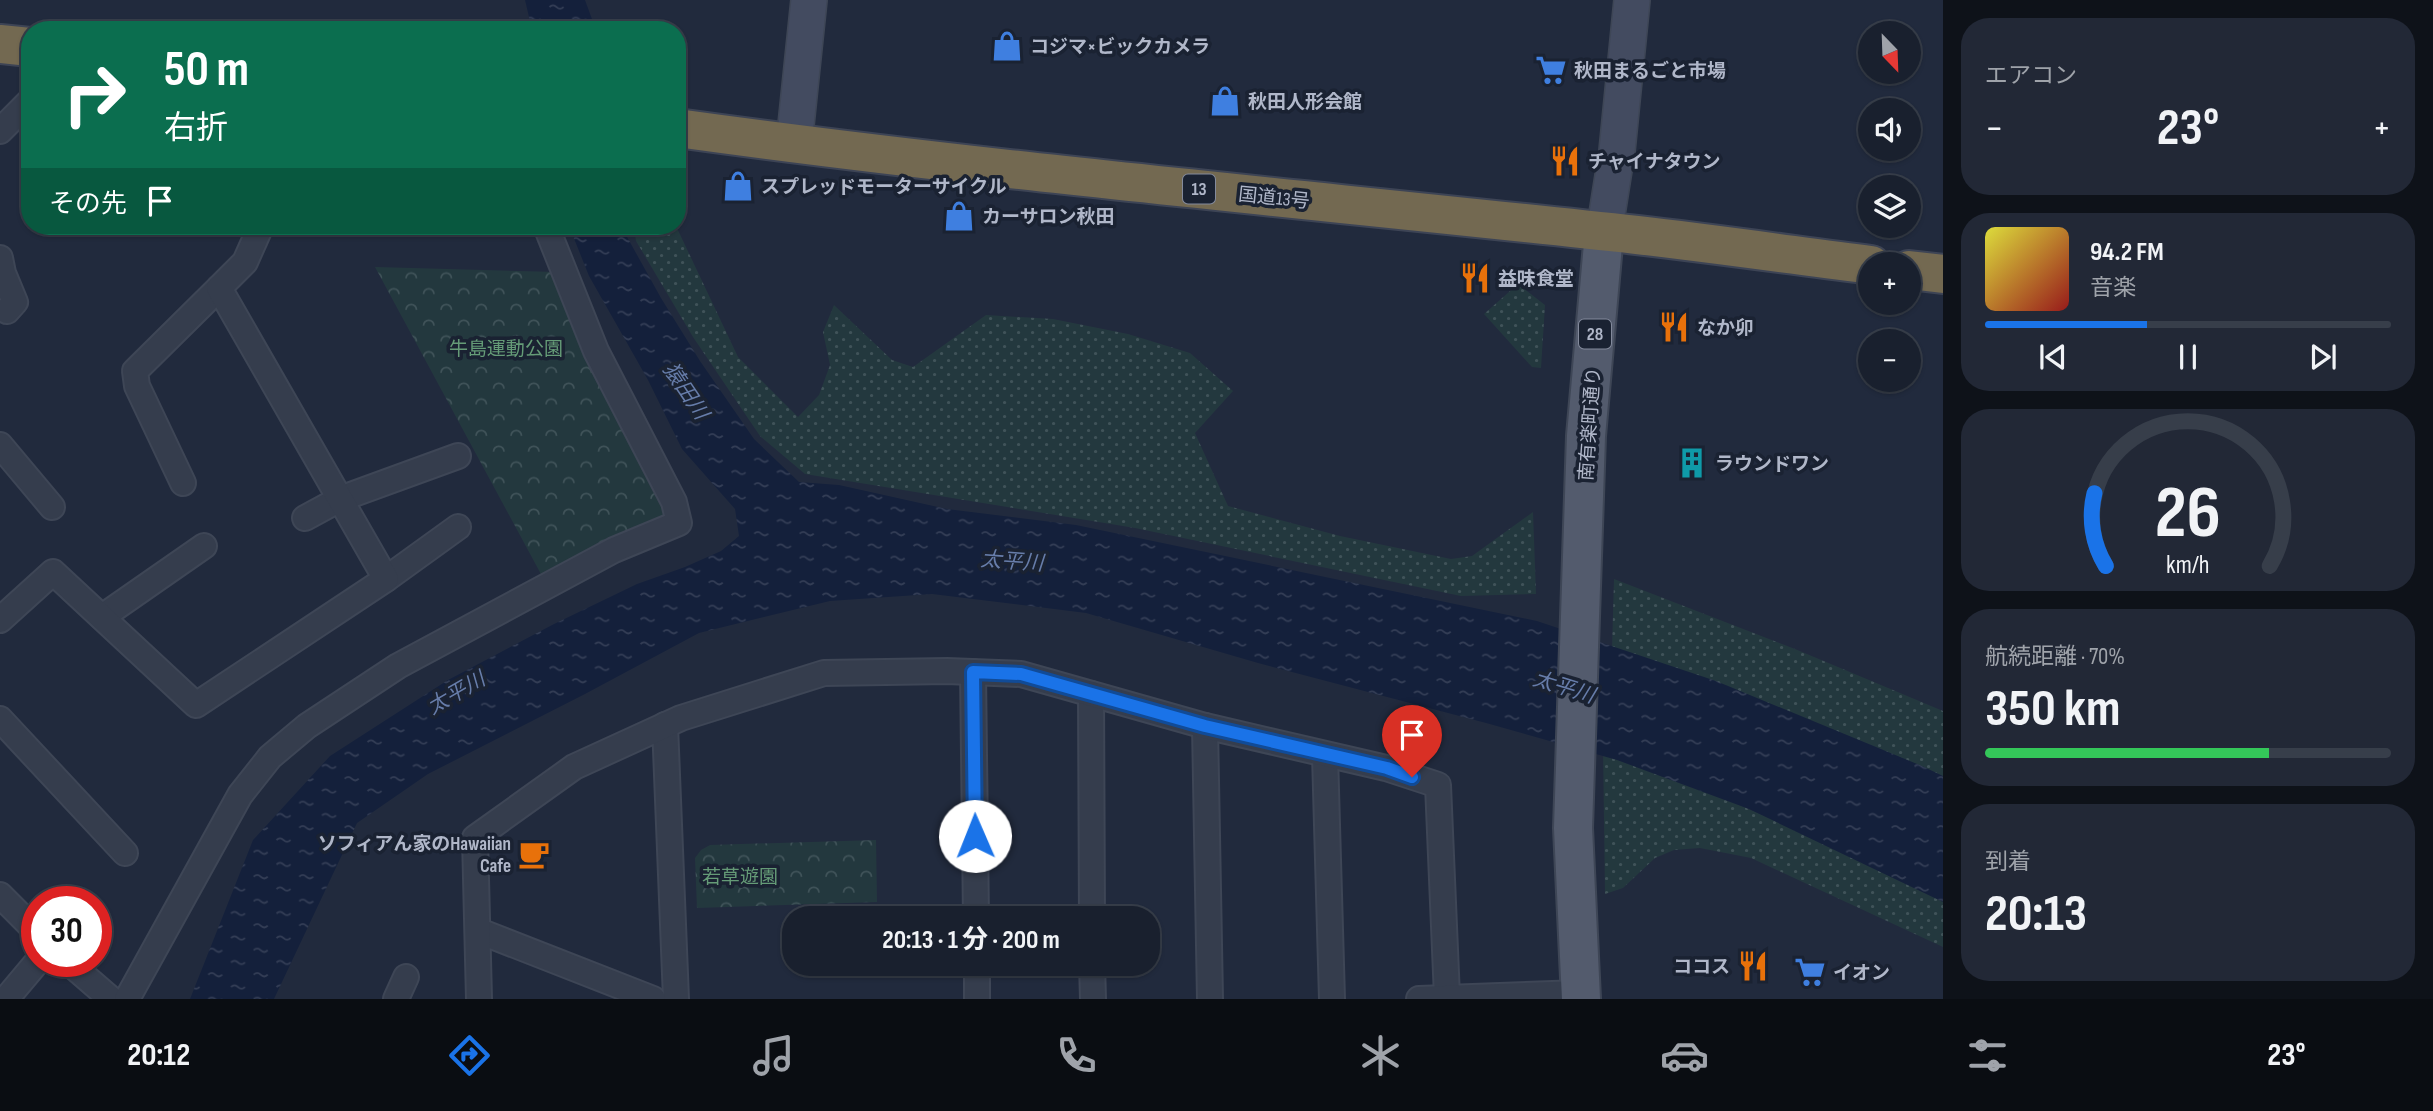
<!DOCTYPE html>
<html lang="ja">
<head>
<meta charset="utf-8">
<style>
	body { margin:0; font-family:"Sofia Sans Condensed","Noto Sans JP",sans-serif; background:#222836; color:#f1f3f6; height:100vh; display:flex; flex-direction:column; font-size:26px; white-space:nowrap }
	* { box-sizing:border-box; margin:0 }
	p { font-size:23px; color:#9fa3aa }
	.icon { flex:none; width:38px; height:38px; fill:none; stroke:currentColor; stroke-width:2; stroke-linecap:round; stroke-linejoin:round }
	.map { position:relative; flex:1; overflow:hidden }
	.panel { display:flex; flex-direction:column; gap:18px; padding:18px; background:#0e1219; width:490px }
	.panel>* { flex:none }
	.banner { position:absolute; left:21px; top:21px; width:665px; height:214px; border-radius:28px; box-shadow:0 2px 5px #0004,0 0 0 2px #373e4a; background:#0b6e4f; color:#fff; overflow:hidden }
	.needle { width:46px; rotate:157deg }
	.tools { position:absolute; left:1858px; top:21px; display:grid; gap:14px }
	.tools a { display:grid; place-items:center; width:63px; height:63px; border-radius:50%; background:#19202e; box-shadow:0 2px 5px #0004,0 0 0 2px #373e4a; font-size:35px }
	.speed { position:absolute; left:21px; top:886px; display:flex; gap:14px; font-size:35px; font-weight:700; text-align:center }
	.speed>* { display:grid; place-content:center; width:91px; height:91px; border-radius:50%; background:#19202e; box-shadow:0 2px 5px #0004,0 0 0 2px #373e4a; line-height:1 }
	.speed .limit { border:10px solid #d22; background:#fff; color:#111 }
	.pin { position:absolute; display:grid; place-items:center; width:60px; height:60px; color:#fff; margin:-72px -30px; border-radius:50% 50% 50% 0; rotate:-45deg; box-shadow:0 0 7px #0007 }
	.pin .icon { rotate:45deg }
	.me { position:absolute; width:77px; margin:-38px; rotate:359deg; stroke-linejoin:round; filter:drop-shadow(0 0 5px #0008) }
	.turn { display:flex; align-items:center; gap:24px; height:147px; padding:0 28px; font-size:32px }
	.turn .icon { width:91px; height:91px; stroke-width:2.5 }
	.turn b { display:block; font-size:49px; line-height:60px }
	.then { display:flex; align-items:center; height:66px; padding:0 28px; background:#0003; gap:14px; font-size:26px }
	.big { font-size:52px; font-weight:700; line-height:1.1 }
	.panel .widget { flex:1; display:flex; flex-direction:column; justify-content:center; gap:10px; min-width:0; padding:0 24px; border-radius:28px; background:#222836 }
	.panel .dial { align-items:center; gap:0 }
	.dial svg { height:182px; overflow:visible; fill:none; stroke:#373e4a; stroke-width:7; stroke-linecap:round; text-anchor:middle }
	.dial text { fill:#f1f3f6; stroke:none }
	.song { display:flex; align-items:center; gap:21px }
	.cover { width:84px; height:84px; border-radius:10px; background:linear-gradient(135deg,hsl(60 70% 55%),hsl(0 70% 35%)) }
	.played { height:7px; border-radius:4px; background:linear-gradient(90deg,#1a73e8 40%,#373e4a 40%) }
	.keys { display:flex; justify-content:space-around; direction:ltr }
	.heat { display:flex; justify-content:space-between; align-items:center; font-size:38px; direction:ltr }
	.charge { height:10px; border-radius:5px; background:linear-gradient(90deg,#34c759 70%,#373e4a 0) }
	.trip { position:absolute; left:782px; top:906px; width:378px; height:70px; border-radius:28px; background:#19202e; box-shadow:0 2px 5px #0004,0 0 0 2px #373e4a; font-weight:700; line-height:70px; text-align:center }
	.menu { display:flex; height:112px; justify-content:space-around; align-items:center; background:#0a0d12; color:#9fa3aa }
	.menu .icon { width:49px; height:49px }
	.menu .selected { color:#1a73e8 }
	.menu b { font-size:32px; color:#f1f3f6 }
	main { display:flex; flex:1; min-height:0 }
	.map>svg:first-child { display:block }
	.grass { fill:url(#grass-dots) }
	.forest { fill:url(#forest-crowns) }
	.water { fill:url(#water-ripples) }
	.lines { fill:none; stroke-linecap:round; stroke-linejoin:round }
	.street-casing { stroke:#3e4656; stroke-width:28 }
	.secondary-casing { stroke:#3e4656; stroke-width:38 }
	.primary-casing { stroke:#3e4656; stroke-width:42 }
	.highway-casing { stroke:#3d4455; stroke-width:42 }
	.street { stroke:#353d4d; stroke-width:24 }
	.secondary { stroke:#434b60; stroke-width:35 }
	.primary { stroke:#535b6d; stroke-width:38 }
	.highway { stroke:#736951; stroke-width:38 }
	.route-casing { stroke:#114b97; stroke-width:18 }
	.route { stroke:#1a73e8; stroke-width:12 }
	.labels { text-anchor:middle; stroke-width:7; stroke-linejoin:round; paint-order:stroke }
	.shield { fill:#1a2232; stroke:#838a9c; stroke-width:2 }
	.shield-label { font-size:18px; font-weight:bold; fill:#b0b7c9 }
	.poi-label { font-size:19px; font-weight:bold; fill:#b0b7c9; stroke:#1a2232; text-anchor:start }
	.street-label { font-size:19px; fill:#b0b7c9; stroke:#1a2232 }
	.park-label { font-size:19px; fill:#659b77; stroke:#1a2232 }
	.water-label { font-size:21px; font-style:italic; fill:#677daa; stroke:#1a2232 }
</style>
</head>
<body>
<main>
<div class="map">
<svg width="1943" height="999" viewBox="0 0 1943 999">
	<defs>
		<pattern id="grass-dots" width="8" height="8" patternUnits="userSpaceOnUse" patternTransform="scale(1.75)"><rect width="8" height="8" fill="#23383e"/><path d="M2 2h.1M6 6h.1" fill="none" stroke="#405359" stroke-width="1.8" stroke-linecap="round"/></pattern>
		<pattern id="forest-crowns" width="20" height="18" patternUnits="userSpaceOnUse" patternTransform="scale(1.75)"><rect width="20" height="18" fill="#23383e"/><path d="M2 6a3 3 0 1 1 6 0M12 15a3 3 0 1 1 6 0" fill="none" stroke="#405359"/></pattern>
		<pattern id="water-ripples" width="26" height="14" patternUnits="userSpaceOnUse" patternTransform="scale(1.75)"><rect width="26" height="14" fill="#14203b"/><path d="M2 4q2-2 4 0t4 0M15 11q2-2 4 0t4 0" fill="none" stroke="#343e56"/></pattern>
	</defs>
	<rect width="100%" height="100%" fill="#212a3d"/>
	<g class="grass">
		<path d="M634,226H676L738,357L798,417L819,395L830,365L823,332L834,305L892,360L913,367L986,315L1053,319L1128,334L1190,353L1233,391L1195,433L1228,506L1340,536L1451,559L1472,556L1533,512L1536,594L1461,596L1135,528L805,474L760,436L693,337L636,241Z"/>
		<path d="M1518,284L1545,305L1541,368L1532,367L1484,314Z"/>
		<path d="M1614,579L1795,649L1943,711V785L1612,649Z"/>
		<path d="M1603,746L1943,893V947L1751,858L1700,848L1674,850L1655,858L1623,888L1605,894Z"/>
	</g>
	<g class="forest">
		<path d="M375,267L558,272L668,507L662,524L542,576Z"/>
		<path d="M876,840L877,902L697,908L695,858L701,850L710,845Z"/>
	</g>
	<g class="water">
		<path d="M525,0H585L596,30H532Z"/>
		<path d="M569,226H625L626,235L661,298L700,361L754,439L799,482L839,485L947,509L1076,525L1537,621L1716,681L1922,766L1943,776V902L1749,809L1617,760L1486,723L1258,663L1086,613L932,594L830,601L699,633L585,694L428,774L357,823L274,999H190L253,840L330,756L448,680L554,624L637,584L685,567L721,551L739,536L735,509L682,449L648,380L589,276Z"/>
	</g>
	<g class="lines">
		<g class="street-casing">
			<g id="street">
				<path d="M0,131L30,101"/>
				<path d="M0,258L3,273L15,302L7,311"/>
				<path d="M0,445L52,507"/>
				<path d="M183,483L137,386L135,371L219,288"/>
				<path d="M305,518L340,499L458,456"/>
				<path d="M386,579L458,527"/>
				<path d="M102,617L204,546"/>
				<path d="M0,620L53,572L196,705L386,579L219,288L245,262L261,226"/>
				<path d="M973,672L976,919"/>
				<path d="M1091,694L1092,919"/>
				<path d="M0,719L125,853"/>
				<path d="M665,725L676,999"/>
				<path d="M1205,726L1210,999"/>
				<path d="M1325,755L1332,999"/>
				<path d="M0,895L37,932"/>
				<path d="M479,931L653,999"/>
				<path d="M67,961L111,999"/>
				<path d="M977,964V999"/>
				<path d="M1092,964L1093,999"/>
				<path d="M6,999L38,961"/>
				<path d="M127,999L240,795L270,757L307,726L398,666L614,550L679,523L674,502L596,351L546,226"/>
				<path d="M396,999L406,977"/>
				<path d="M479,999L475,838L574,767L681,718L824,673L947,671L1021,674L1205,726L1386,768L1438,785L1447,997"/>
				<path d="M1419,999L1581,993"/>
			</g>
		</g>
		<g class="secondary-casing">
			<g id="secondary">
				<path d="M794,144L809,0"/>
				<path d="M1604,233L1617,151L1632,0"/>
			</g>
		</g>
		<g class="primary-casing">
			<path id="primary" d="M1581,999L1573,828L1586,436L1604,233"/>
		</g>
		<g class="highway-casing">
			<g id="highway">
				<path d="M0,44L30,47"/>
				<path d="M677,128C996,172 1317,200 1637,235C1715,244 1793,255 1871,265"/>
				<path d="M1909,270L1943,274"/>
			</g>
		</g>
		<use href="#street" class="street"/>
		<use href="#secondary" class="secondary"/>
		<use href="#primary" class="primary"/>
		<use href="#highway" class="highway"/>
	</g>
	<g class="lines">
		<g class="route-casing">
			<path id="route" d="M975,836L973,672L1021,674L1205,726L1387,768L1412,777"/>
		</g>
		<use href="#route" class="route"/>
	</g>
	<defs>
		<g id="shop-bare" transform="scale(2.415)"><path d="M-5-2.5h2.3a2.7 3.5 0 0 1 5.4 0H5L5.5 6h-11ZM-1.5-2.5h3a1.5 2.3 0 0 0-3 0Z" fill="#3f7fe0" stroke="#1a2232" stroke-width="2.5" paint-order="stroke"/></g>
		<g id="supermarket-bare" transform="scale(2.415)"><path d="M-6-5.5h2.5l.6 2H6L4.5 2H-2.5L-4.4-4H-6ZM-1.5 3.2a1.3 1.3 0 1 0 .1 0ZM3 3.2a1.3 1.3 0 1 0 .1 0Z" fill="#3f7fe0" stroke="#1a2232" stroke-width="2.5" paint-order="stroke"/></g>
		<g id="restaurant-bare" transform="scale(2.415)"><path d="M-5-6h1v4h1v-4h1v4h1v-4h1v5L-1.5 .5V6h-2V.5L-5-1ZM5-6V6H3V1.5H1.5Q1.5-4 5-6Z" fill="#e8710a" stroke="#1a2232" stroke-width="2.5" paint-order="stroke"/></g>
		<g id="building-bare" transform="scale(2.415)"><path d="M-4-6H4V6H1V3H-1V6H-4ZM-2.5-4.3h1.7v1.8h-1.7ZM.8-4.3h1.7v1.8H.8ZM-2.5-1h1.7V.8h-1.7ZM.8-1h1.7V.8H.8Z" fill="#0f9aa8" stroke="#1a2232" stroke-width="2.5" paint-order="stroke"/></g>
		<g id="cafe-bare" transform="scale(2.415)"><path d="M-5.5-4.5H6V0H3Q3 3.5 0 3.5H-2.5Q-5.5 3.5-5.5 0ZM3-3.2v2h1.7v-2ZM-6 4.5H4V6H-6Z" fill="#e8710a" stroke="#1a2232" stroke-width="2.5" paint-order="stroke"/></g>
	</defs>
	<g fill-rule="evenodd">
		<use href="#shop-bare" x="1007" y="46"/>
		<use href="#supermarket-bare" x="1551" y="70"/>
		<use href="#shop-bare" x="1225" y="101"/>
		<use href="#restaurant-bare" x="1565" y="161"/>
		<use href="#shop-bare" x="738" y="186"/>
		<use href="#shop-bare" x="959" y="216"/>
		<use href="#restaurant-bare" x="1475" y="278"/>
		<use href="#restaurant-bare" x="1674" y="327"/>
		<use href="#building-bare" x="1692" y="463"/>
		<use href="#cafe-bare" x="534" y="854"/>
		<use href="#restaurant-bare" x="1753" y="966"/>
		<use href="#supermarket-bare" x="1810" y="972"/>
	</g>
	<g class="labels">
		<g class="shield">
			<rect x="1183" y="174.5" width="32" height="29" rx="5"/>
			<rect x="1579" y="319.5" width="32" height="29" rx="5"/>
		</g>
		<g class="shield-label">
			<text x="1199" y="195">13</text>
			<text x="1595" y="340">28</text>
		</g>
		<g class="poi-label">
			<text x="1030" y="53">コジマ×ビックカメラ</text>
			<text x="1574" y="77">秋田まるごと市場</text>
			<text x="1248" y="108">秋田人形会館</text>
			<text x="1588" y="168">チャイナタウン</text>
			<text x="761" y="193">スプレッドモーターサイクル</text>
			<text x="982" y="223">カーサロン秋田</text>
			<text x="1498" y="285">益味食堂</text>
			<text x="1697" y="334">なか卯</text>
			<text x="1715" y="470">ラウンドワン</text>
			<text x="511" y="850" text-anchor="end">ソフィアん家のHawaiian<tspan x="511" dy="22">Cafe</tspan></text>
			<text x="1730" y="973" text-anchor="end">ココス</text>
			<text x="1833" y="979">イオン</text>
		</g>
		<g class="street-label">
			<text transform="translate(1274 197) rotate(6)" y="7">国道13号</text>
			<text transform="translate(1589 424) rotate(-86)" y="7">南有楽町通り</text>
		</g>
		<g class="park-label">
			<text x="506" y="355">牛島運動公園</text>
			<text x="740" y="883">若草遊園</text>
		</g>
		<g class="water-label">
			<text transform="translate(686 391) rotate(56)" y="7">猿田川</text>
			<text transform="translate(1012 561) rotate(4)" y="7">太平川</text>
			<text transform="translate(1564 687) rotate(17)" y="7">太平川</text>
			<text transform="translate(456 693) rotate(-30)" y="7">太平川</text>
		</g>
	</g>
</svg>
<div class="tools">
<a><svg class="needle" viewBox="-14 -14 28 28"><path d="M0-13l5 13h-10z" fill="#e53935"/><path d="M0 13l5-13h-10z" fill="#9fa3aa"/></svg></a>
<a><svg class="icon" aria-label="sound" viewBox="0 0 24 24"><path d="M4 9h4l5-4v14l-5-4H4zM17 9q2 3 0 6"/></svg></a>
<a><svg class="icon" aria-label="layers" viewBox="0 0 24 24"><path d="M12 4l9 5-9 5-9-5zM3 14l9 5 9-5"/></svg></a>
<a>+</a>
<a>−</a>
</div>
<div class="speed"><div class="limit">30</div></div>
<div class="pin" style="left:1412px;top:777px;background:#d93025"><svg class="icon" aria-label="arrive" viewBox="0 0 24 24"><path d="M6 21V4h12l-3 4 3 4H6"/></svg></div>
<svg class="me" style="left:975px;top:836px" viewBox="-20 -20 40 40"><circle r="19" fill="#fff"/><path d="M0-13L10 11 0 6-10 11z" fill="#1a73e8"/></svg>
<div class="trip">20:13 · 1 分 · 200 m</div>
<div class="banner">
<div class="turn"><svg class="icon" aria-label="right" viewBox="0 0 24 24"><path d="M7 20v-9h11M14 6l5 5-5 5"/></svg><div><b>50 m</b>右折</div></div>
<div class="then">その先<svg class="icon" aria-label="arrive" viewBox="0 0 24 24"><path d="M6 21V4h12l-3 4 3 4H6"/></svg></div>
</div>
</div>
<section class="panel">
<div class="widget"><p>エアコン</p>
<div class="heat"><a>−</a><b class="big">23°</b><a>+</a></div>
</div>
<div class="widget">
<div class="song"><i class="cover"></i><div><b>94.2 FM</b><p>音楽</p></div></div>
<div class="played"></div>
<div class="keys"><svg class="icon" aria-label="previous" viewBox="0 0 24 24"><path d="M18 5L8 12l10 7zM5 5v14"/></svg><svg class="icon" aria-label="pause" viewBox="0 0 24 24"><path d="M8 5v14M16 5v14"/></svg><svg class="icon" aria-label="next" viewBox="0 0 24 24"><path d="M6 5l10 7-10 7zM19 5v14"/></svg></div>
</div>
<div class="widget dial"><svg viewBox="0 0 100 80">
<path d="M14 69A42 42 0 1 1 86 69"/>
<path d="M14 69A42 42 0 0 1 9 37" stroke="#1a73e8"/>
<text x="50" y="56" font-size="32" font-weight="700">26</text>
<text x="50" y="72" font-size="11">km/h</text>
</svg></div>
<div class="widget"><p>航続距離 · 70%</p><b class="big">350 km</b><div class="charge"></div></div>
<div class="widget"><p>到着</p><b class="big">20:13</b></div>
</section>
</main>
<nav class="menu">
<b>20:12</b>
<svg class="icon selected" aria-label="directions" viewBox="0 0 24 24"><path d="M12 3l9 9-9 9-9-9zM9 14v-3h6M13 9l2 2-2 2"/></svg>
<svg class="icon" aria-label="music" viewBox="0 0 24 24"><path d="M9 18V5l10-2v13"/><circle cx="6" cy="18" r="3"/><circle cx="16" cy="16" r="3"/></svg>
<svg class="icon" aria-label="phone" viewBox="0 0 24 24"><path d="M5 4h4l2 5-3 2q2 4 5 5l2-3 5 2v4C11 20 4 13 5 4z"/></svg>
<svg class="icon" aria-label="climate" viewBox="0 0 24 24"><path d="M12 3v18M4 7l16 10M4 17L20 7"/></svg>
<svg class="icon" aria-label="car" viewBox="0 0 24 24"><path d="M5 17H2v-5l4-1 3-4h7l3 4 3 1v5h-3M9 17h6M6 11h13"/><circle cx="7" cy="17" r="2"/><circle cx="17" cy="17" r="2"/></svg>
<svg class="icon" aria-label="filters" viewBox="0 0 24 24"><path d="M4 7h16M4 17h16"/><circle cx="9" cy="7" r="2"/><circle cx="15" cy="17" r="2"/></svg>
<b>23°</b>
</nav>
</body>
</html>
